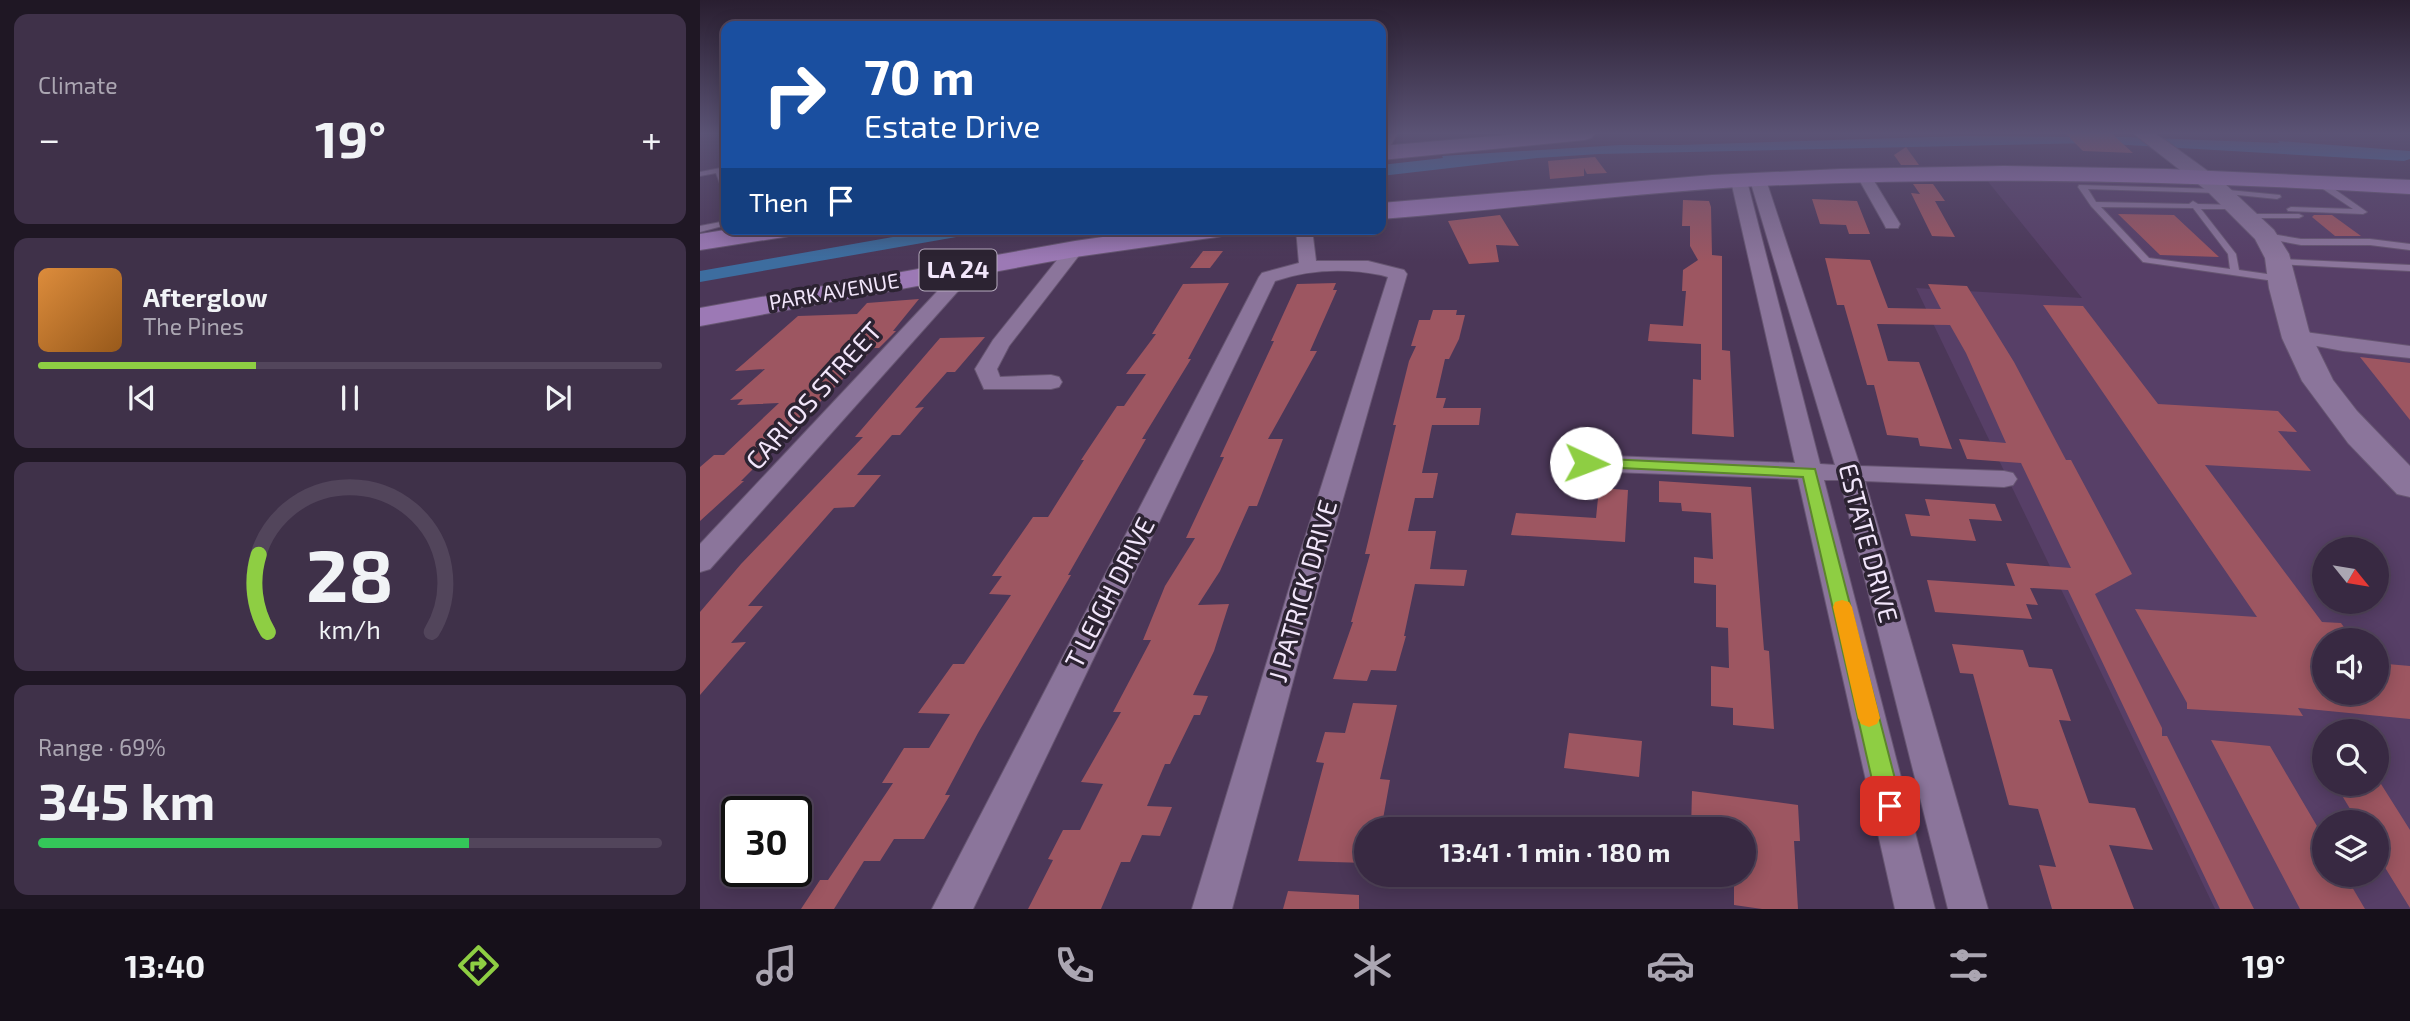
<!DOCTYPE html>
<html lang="en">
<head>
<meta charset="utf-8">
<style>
	body { margin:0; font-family:"Exo 2",sans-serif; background:#3f3149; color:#f1f3f6; height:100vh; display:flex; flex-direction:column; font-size:26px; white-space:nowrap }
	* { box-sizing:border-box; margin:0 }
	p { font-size:23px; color:#aba6b2 }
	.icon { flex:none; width:38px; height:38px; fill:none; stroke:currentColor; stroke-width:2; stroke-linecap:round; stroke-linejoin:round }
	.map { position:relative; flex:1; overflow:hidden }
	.sheet { display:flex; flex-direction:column; gap:14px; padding:14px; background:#1f1724; width:700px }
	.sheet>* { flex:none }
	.guide { position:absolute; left:21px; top:21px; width:665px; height:214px; border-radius:14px; box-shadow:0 4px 18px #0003,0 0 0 2px #52455b; background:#1a4fa0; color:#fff; overflow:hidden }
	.needle { width:46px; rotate:120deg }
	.tools { position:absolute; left:1612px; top:537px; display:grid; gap:14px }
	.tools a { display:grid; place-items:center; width:77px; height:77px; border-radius:50%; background:#382942; box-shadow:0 4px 18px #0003,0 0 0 2px #52455b; font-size:35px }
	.speed { position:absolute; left:21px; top:796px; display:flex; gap:14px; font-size:35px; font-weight:700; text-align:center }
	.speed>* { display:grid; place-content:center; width:91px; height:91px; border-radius:50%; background:#382942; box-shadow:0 4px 18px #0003,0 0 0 2px #52455b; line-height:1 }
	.speed .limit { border:4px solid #111; border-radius:10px; background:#fff; color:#111 }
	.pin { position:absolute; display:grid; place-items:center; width:60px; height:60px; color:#fff; margin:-30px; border-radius:14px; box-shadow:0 4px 10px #0006 }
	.me { position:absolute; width:77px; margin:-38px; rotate:92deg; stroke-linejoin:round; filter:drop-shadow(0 0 5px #0008) }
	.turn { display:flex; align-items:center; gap:24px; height:147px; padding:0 28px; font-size:32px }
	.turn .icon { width:91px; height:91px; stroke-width:2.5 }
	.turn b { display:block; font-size:49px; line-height:60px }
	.then { display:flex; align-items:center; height:66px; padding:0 28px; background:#0003; gap:14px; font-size:26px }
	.big { font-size:52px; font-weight:700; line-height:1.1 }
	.sheet .widget { flex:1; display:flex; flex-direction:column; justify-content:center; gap:10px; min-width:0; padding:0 24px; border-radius:14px; background:#3f3149 }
	.sheet .dial { align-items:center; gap:0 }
	.dial svg { height:182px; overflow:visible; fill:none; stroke:#52455b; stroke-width:7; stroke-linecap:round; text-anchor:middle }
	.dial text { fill:#f1f3f6; stroke:none }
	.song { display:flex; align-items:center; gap:21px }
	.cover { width:84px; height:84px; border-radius:10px; background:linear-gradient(135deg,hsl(30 70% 55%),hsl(30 70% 35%)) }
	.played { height:7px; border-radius:4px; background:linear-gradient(90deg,#8ece43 35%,#52455b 35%) }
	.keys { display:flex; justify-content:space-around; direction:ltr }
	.heat { display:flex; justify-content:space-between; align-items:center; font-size:38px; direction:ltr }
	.charge { height:10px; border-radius:5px; background:linear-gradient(90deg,#34c759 69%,#52455b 0) }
	.trip { position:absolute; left:654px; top:817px; width:402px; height:70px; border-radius:35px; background:#382942; box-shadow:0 4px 18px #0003,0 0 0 2px #52455b; font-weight:700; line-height:70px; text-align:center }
	.dock { display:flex; height:112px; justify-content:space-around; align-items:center; background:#16101a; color:#aba6b2 }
	.dock .icon { width:49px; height:49px }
	.dock .selected { color:#8ece43 }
	.dock b { font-size:32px; color:#f1f3f6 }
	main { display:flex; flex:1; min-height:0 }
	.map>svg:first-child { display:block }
	.built { fill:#573f67; fill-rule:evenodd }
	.water { fill:#3d6d9f }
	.building { fill:#9d5661 }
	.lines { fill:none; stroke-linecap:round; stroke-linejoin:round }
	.lane-casing { stroke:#675672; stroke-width:2 }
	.street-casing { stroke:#675672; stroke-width:2 }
	.secondary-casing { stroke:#675672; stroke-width:2 }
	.primary-casing { stroke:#675672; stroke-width:2 }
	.lane { fill:#8b759b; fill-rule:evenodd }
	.street { fill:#8b759b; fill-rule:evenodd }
	.secondary { fill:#8b759b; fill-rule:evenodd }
	.primary { fill:#9c79b5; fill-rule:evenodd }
	.route { fill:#8ece43; stroke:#5c862c; stroke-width:2 }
	.slow { fill:#f59e0b }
	.labels { text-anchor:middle; stroke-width:7; stroke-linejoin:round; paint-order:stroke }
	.far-street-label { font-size:21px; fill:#f2e6fb; stroke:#2c2332 }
	.shield { fill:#2c2332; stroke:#b7acbf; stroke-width:2 }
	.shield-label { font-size:24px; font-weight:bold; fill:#f2e6fb }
	.street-label { font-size:26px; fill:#f2e6fb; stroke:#2c2332 }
</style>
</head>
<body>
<main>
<section class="sheet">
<div class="widget"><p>Climate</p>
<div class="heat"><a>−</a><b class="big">19°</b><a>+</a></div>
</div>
<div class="widget">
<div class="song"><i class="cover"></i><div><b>Afterglow</b><p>The Pines</p></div></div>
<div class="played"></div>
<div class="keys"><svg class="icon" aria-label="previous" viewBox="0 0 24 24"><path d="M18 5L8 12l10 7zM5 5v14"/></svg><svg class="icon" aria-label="pause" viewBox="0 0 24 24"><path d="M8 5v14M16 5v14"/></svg><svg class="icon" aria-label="next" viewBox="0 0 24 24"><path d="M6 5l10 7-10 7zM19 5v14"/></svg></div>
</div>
<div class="widget dial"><svg viewBox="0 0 100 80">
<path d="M14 69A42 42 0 1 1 86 69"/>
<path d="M14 69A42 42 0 0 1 10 35" stroke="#8ece43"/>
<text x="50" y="56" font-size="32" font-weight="700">28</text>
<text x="50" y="72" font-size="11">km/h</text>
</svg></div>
<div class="widget"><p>Range · 69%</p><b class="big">345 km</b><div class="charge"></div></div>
</section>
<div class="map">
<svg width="1710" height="909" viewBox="0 0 1710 909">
	<rect width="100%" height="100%" fill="#4b3758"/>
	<path class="built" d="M1277,168L1473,169L1710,181V909H1515L1216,288L1382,298ZM1624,550H1676V602H1624ZM1624,640H1676V693H1624ZM1624,732H1676V784H1624ZM1624,822H1676V875H1624Z"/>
	<g class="water">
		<path d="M1264,136L1424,137L1579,143L1578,141L1710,151V159L1704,161L1393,143L899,154L837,158L681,176V165L743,158L742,156L920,145H979Z"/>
		<path d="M238,229H302L0,282V271Z"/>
	</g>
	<g class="building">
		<path d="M1366,134H1412L1433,153L1383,151Z"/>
		<path d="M1206,147L1219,165H1201L1194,155Z"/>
		<path d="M895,157L907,173L887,174L884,168V176L850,179L848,161Z"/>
		<path d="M1213,184H1233L1245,201H1235L1255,237L1232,236L1211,193L1220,194Z"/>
		<path d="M1112,199L1157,201L1170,234H1149L1146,225L1120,224Z"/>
		<path d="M983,200L1009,201L1011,207L1012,255L1022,256V350L1030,351L1034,437L992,434L993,379L1001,380V344L948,341L950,324L983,326L986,291H982L983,270L998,260L990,246V226H982Z"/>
		<path d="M1418,214L1474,215L1519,257L1460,255Z"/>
		<path d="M800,215L819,246L796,245L799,262L769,264L748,221Z"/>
		<path d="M1614,215H1632L1661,236H1635L1612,217Z"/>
		<path d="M503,251H523L510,268H490Z"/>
		<path d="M1125,258L1170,260L1188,308L1241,309L1228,284L1267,286L1314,362L1366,460H1371L1432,574L1395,594L1462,728V736H1467L1554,909H1520L1368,590L1330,588L1338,605L1326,604L1332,619L1235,612L1227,580L1315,586L1306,563L1371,568L1321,463L1267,459L1259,439L1306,443L1266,353L1250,325L1177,324L1188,361L1219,362L1252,449L1220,446L1218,438L1187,435L1174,385H1167L1144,305H1137Z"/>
		<path d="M529,283L488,359H491L442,439H446L368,575H371L278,733L245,795H250L224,839H194L180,861H164L134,909H101L120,880H128L193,783H182L204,748H229L250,714L218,713L253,664H264L311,595L289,594L302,576H292L333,517H348L384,460H381L417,406H424L446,374H426L456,334H452L483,284Z"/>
		<path d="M636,283L633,290H637L610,351H617L568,439H583L557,506H549L520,571L498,605L529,604L514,651L493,695L508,696L500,715H494L470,764H465L447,806L472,807L460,836L442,835L430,862H421L401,909H328L353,860L348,859L363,830H380L403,784L381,782L421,712H413L451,640H443L465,586L495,538H486L524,457H520L574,341H571L597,284Z"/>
		<path d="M219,299L193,331H196L179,348H174L41,481H44L0,521V467L14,455H24L79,403L37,405L43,399L30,400L65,369L35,371L98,316L157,314L167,303Z"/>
		<path d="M1343,305L1383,306L1458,404L1578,411L1597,432L1578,431L1611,471L1505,465L1622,622L1641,623L1653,640H1624V693H1676V663L1710,666V719L1598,708L1603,716L1487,709V703L1435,609L1557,617Z"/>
		<path d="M733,310H757L756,315H765L759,339L749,359H745L736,398H746L743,408H781L779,425H732L722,473H738L733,498H715L708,531H736L730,569L767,570L764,586L715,584L704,636H706L696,671L671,670L667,681L633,679L653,622H651L670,554H665L696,425H693L709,361L716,346H711L719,320H730Z"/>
		<path d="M285,337L255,372H247L215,408L224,407L200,435H192L157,475H181L154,507L134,508L48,606H63L31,643L46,642L0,695V612L41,564L163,437H155L240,338Z"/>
		<path d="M1660,357L1710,363V420Z"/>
		<path d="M959,481L1051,487L1064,650L1069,651L1074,729L1033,725V708L1011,706V666L1029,668L1028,628L1016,627V585L994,583V557L1013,559L1011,513L982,511L981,503L959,502Z"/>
		<path d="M899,488L928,490L925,542L811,535L816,513L896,518Z"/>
		<path d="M1225,499L1295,504L1302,521L1269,519L1276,541L1211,536L1205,514L1230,516Z"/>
		<path d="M1252,644L1323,650L1329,667L1352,669L1371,721L1359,720L1389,803L1435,808L1453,850L1409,845L1434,909H1352L1339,865L1356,867L1338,809L1309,805L1273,674L1260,673Z"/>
		<path d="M653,703L697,705L680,779L690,780L681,830H667V863L598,861L624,763L616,762L625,732L645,733Z"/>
		<path d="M869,733L942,741L939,777L864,768Z"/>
		<path d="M1511,740L1570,746L1624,838V875H1645L1665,909H1600Z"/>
		<path d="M1635,784H1681L1710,830V908L1676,853V822H1658Z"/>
		<path d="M992,791L1098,805L1100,841H1094L1098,909H1062L1034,905V875H1045V830H991Z"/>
		<path d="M588,891L659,895V909H583Z"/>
	</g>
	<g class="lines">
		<g class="lane-casing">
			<g id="lane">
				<path d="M26,167V171L23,172L26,180V191L22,189L16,173L0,176V172Z"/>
				<path d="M1614,179H1620L1667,212L1663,214L1588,211L1587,209L1591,207L1653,209L1614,183Z"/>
				<path d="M1379,185L1518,189L1580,195L1581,197L1577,199L1518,193L1388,189L1396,202L1489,204L1493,201L1498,204L1538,205V209H1501L1536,254L1539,270L1581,276L1586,279L1581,282L1443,262L1391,206L1378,187ZM1401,207L1493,208L1528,254L1530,269L1449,258Z"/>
				<path d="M1542,214H1599L1603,216L1599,218H1542Z"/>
				<path d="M26,221V225L0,232V226Z"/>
				<path d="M1566,233L1601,239H1670L1710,244V250L1670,245H1601L1563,238L1562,236Z"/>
				<path d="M1580,259L1710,265V271L1577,264V260Z"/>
			</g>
		</g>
		<g class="street-casing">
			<g id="street">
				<path d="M684,134H697L686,154L681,155V139Z"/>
				<path d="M1164,172L1171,176L1200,224L1198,228H1186L1184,224L1157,176Z"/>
				<path d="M1058,175L1066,180L1160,466L1304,471L1313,473L1317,479L1313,485L1304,487L1165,481L1288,909H1248L1140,480H1124L1235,909H1195L1098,479L886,471L877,468L874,463L877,458L886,455L1095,463L1031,181L1039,176L1047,181L1120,464L1135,465L1050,180Z"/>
				<path d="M596,229H612L616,261H668L704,270L707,274L623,569L532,909H492L595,569L688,277L681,275C646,268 610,269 575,281L273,909H232L559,277L562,273L599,263Z"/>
				<path d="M375,244L384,249L309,346L297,369L300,377L351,375L359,377L362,382L359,387L351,389H284L275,369L293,340L369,245Z"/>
				<path d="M269,263L275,264L278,268L275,272L10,569L0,572V544L263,264Z"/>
				<path d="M1597,331L1710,346V358L1643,351L1590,341L1587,337L1590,333Z"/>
			</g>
		</g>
		<g class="secondary-casing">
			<path id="secondary" d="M1434,134H1455L1465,140L1523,182L1574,230L1589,254L1609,331L1633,380L1657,411L1710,466V497L1697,494L1648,443L1602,381L1582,338L1569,288L1565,258L1555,239L1507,191Z"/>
		</g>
		<g class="primary-casing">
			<g id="primary">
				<path d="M819,134H895L891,138L884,140L681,160V146Z"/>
				<path d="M1304,166L1467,169L1710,180V194C1494,181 1277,176 1060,186C933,192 807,210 681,219V203L1012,175L1141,169Z"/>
				<path d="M31,229H97L93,235L84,237L0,250V234Z"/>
				<path d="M458,229H530L526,235L517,237L375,257L0,326V308L375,241Z"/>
			</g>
		</g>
		<use href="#lane" class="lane"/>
		<use href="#street" class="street"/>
		<use href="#secondary" class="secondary"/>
		<use href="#primary" class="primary"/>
	</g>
	<linearGradient id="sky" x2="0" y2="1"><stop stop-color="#291e30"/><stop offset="0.51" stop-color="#5b5375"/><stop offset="1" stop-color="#5b5375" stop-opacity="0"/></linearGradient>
	<rect width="1710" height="261" fill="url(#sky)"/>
	<path class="route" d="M886,458L1115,469L1202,806L1199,814L1190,817L1182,814L1178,806L1103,477L880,466L878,463Z"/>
	<path class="slow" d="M1142,600L1149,602L1152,607L1180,718L1177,724L1169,727L1161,724L1158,718L1133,607L1135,602Z"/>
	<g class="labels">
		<g class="far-street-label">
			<text transform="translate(134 292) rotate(-10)" y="7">PARK AVENUE</text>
		</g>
		<rect class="shield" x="219.5" y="249.5" width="77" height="41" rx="5"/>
		<g class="shield-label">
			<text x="258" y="278">LA 24</text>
		</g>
		<g class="street-label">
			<text transform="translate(114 396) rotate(-48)" y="9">CARLOS STREET</text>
			<text transform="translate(1168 543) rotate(75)" y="9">ESTATE DRIVE</text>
			<text transform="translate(603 591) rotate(-74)" y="9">J PATRICK DRIVE</text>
			<text transform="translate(410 593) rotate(-63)" y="9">T LEIGH DRIVE</text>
		</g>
	</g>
</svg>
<div class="tools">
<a><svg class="needle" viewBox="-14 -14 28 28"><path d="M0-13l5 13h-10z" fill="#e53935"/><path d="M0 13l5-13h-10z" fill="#aba6b2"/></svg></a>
<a><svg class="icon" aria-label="sound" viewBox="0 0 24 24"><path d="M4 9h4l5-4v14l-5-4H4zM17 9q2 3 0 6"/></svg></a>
<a><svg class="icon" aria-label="search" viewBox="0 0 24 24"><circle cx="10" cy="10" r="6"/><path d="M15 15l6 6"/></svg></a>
<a><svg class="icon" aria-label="layers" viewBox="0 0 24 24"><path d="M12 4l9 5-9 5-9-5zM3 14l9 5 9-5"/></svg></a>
</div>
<div class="speed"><div class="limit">30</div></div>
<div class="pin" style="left:1190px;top:806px;background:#d93025"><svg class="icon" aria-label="arrive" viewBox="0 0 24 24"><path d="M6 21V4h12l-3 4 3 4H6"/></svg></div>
<svg class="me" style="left:886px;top:463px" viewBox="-20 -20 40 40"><circle r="19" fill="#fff"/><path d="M0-13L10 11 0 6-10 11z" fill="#8ece43"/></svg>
<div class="trip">13:41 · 1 min · 180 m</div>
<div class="guide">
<div class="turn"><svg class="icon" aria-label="right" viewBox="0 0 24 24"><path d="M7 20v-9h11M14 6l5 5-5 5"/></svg><div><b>70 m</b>Estate Drive</div></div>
<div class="then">Then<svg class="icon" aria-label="arrive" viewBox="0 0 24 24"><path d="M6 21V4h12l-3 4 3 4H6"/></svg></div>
</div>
</div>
</main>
<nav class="dock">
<b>13:40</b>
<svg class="icon selected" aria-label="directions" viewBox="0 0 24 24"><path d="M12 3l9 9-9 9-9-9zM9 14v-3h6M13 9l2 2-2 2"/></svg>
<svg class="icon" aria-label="music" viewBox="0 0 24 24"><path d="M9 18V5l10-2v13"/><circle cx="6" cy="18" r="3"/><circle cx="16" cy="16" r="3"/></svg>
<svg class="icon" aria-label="phone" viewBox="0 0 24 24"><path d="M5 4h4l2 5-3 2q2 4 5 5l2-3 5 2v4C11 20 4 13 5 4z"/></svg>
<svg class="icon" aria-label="climate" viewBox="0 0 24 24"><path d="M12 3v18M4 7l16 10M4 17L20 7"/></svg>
<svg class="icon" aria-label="car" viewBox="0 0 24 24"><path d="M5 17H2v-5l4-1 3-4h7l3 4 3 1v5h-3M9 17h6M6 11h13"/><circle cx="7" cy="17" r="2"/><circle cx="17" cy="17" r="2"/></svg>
<svg class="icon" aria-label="filters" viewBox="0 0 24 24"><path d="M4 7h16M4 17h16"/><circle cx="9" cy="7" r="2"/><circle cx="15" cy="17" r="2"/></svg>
<b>19°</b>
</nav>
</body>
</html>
